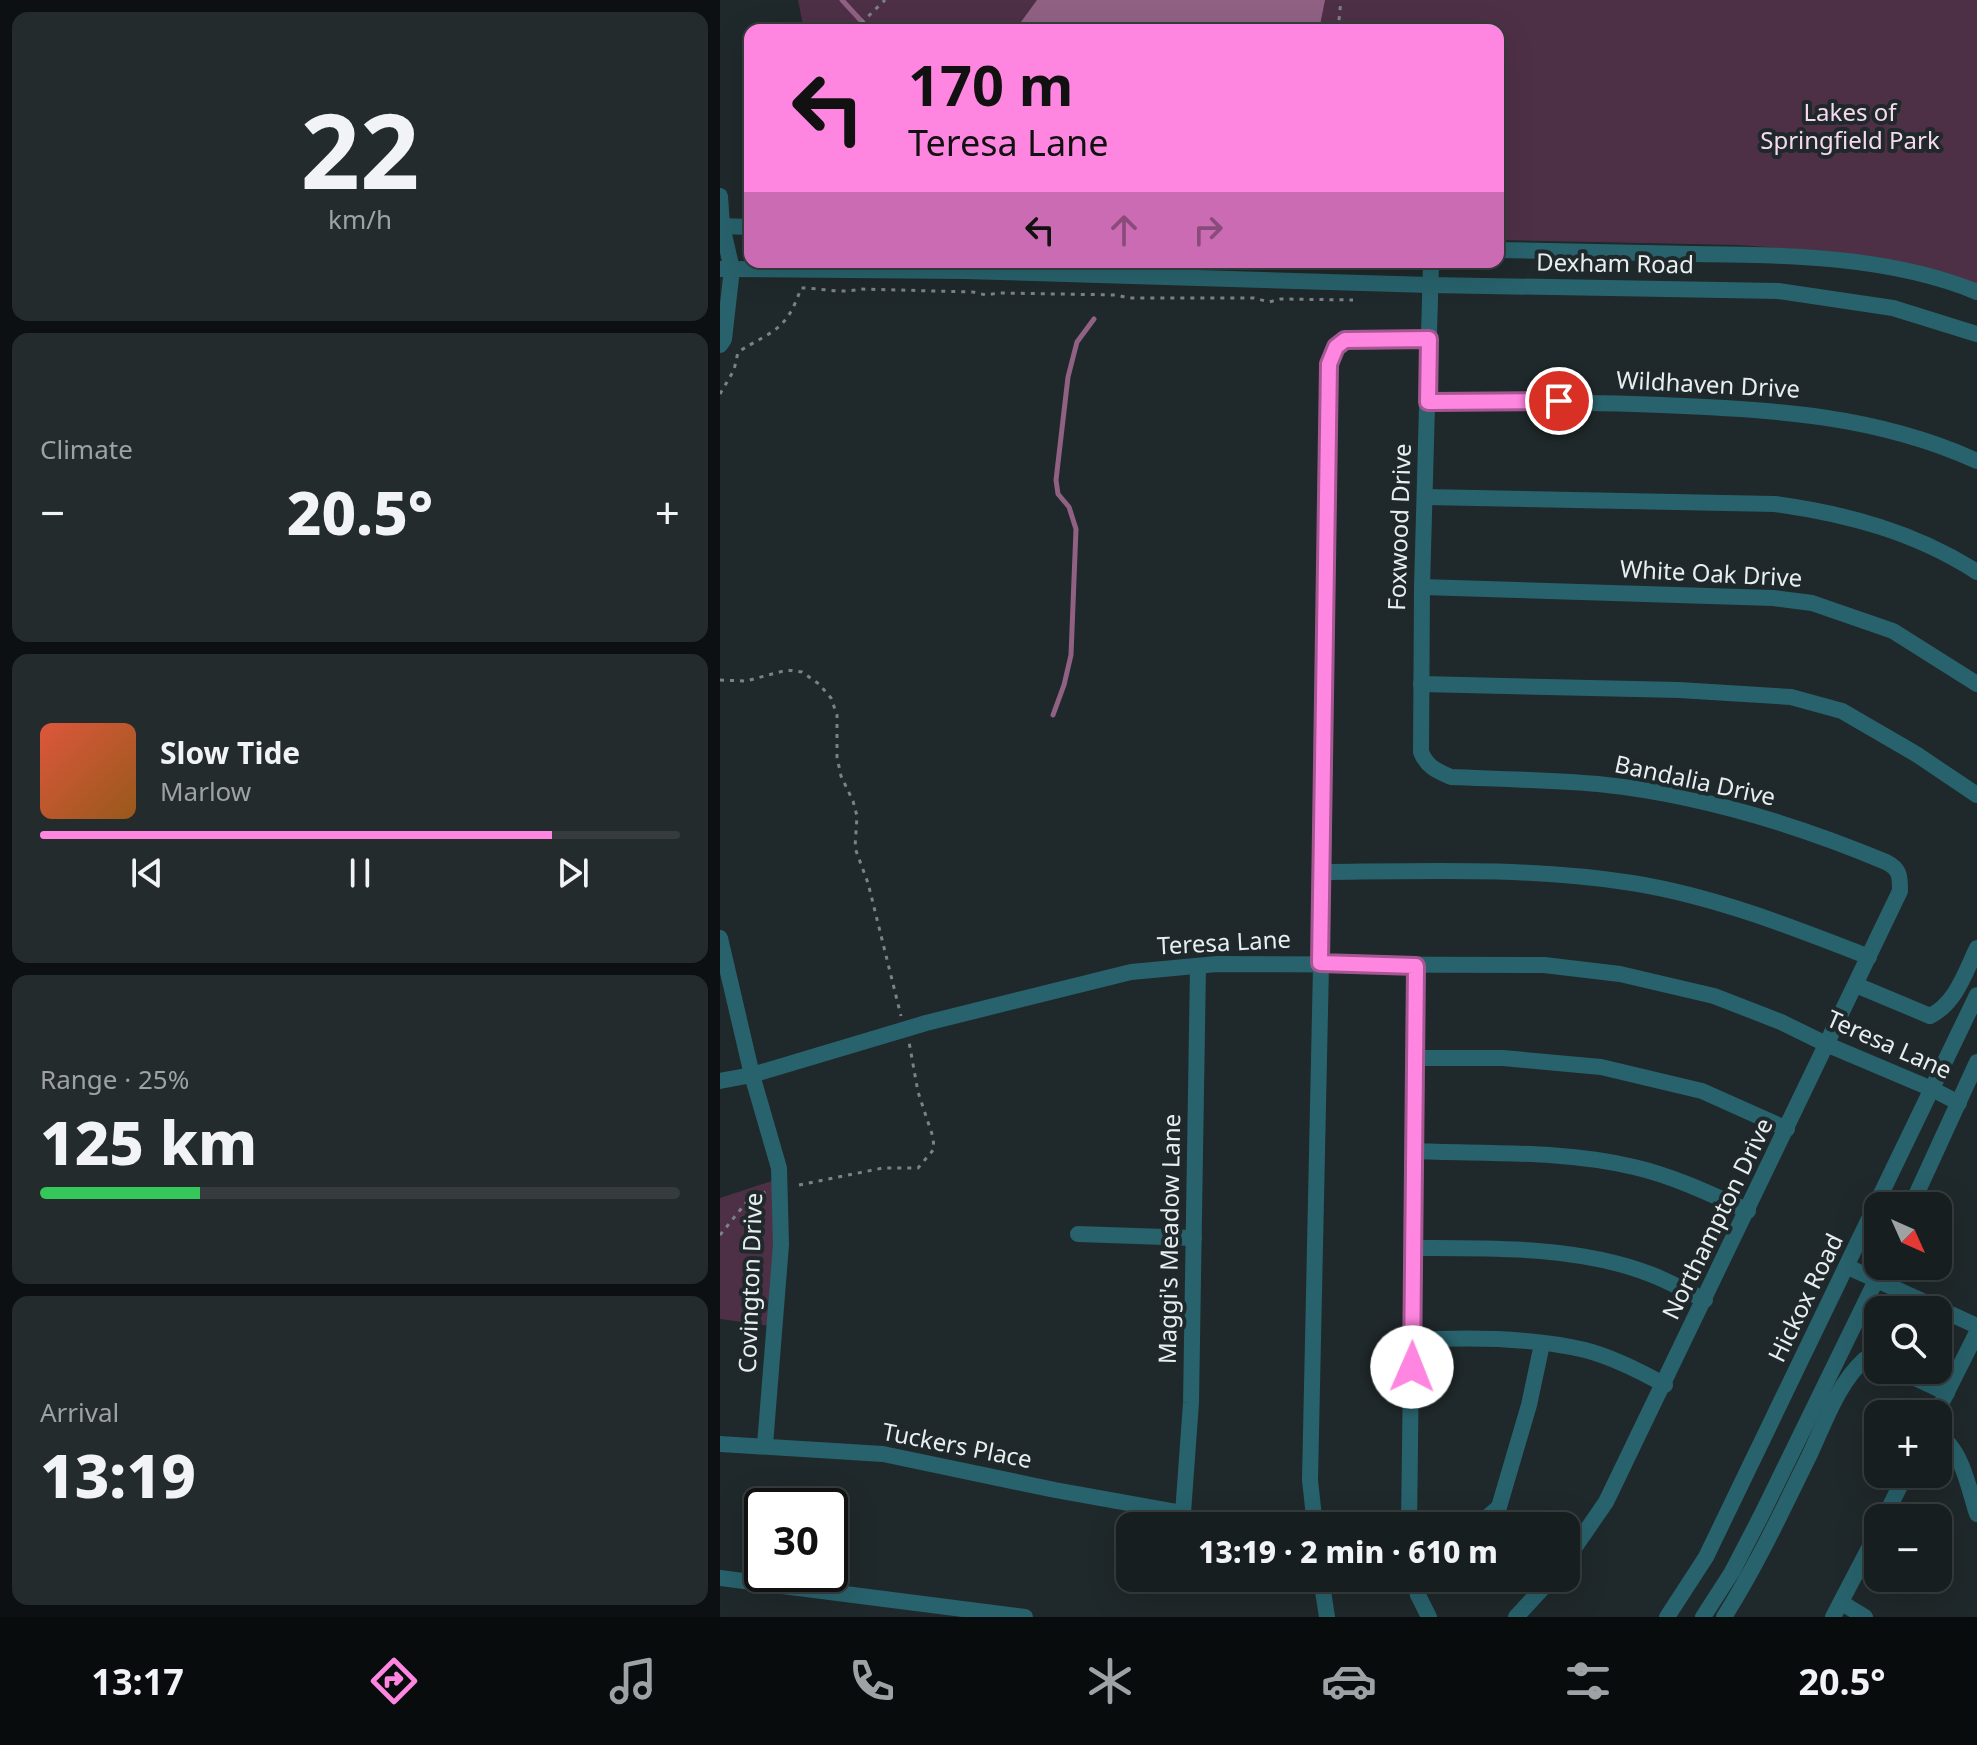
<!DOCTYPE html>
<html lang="en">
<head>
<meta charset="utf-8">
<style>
	body { margin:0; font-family:"Noto Sans",sans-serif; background:#242b2d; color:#f1f3f6; height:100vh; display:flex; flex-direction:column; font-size:30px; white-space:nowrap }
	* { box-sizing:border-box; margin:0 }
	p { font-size:26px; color:#9ea2a5 }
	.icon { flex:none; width:44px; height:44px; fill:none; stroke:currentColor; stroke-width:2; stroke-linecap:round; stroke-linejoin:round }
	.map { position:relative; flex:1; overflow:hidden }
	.details { display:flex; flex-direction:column; gap:12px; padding:12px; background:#0d1012; width:720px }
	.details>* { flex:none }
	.banner { position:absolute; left:24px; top:24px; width:760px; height:244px; border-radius:16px; box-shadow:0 8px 32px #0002,0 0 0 2px #363c3e; background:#fe86e0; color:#111; overflow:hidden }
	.needle { width:52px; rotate:135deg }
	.controls { position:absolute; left:1144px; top:1192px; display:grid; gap:16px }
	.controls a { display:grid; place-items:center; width:88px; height:88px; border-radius:16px; background:#171e20; box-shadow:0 8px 32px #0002,0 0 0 2px #363c3e; font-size:40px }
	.speed { position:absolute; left:24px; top:1488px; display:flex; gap:16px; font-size:40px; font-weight:700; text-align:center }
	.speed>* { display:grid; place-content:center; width:104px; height:104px; border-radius:50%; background:#171e20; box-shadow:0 8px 32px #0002,0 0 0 2px #363c3e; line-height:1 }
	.speed .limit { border:4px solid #111; border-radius:12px; background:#fff; color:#111 }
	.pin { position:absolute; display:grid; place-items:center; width:68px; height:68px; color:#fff; margin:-34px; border:4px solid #fff; border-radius:50%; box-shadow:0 2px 8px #0007 }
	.me { position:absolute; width:88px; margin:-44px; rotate:1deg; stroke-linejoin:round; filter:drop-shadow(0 0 6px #0008) }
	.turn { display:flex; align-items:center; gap:28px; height:168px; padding:0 32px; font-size:36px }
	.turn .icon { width:104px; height:104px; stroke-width:2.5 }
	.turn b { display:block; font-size:56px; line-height:68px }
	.lanes { display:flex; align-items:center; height:76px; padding:0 32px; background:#0003; justify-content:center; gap:40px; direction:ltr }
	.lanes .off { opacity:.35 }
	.big { font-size:60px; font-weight:800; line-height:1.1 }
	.details .card { flex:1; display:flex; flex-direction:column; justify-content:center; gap:12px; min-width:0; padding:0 28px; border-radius:16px; background:#242b2d }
	.details .dial { align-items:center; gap:0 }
	.dial b { font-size:104px; line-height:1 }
	.song { display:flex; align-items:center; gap:24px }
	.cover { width:96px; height:96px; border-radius:12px; background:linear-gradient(135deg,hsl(10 70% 55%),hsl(30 70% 35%)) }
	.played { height:8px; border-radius:4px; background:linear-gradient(90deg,#fe86e0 80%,#363c3e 80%) }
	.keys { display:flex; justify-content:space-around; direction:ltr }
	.heat { display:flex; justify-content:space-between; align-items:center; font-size:44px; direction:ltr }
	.charge { height:12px; border-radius:6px; background:linear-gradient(90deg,#34c759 25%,#363c3e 0) }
	.trip { position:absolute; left:396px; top:1512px; width:464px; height:80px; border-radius:16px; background:#171e20; box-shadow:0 8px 32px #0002,0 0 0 2px #363c3e; font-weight:800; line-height:80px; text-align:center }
	.menu { display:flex; height:128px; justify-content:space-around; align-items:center; background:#090c0d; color:#9ea2a5 }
	.menu .icon { width:56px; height:56px }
	.menu .on { color:#fe86e0 }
	.menu b { font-size:36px; color:#f1f3f6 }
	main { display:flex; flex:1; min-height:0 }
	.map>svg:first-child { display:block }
	.green { fill:#4e3046 }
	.water { fill:#906183 }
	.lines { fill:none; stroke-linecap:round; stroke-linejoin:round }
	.stream { stroke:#906183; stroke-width:5 }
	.path { stroke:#7a8284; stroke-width:3; stroke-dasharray:4 6; stroke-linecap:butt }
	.minor { stroke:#28626c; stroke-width:16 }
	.route-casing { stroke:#a55792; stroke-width:20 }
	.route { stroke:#fe86e0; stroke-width:14 }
	.labels { text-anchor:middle; stroke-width:8; stroke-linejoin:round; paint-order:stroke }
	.park-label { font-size:24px; fill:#f7d9ee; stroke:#1f282a }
	.street-label { font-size:24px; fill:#e8eef0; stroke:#1f282a }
</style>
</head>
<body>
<main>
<section class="details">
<div class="card dial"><b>22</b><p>km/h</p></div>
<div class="card"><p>Climate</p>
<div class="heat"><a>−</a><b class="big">20.5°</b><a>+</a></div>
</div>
<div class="card">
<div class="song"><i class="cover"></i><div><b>Slow Tide</b><p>Marlow</p></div></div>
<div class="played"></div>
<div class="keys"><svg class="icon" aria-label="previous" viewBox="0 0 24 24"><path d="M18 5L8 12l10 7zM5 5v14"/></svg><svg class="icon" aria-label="pause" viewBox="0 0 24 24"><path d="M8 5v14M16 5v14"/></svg><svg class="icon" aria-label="next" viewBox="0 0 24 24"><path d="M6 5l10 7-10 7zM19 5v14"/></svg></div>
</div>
<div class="card"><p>Range · 25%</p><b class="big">125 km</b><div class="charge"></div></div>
<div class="card"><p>Arrival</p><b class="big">13:19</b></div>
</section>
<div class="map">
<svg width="1257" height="1617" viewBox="0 0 1257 1617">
	<rect width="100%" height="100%" fill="#1f282a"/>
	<g class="green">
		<path d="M78,0H1257V285L1089,250L1017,245L778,240V30H84Z"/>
		<path d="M52,1181L55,1295L51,1326L0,1319V1198Z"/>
	</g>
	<path class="water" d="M317,0H605L599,30H295Z"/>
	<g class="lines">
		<g class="stream">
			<path d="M122,0L145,25L158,30"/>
			<path d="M333,715L344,685L351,655L356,529L349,507L338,494L336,480L348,377L357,342L374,319"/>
		</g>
		<g class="path">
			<path d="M134,30L165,0"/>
			<path d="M618,30L621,0"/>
			<path d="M0,394L14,370L18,352C53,330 66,332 81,288C100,288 123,294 140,289L253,292L266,295L279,293L397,295L408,298H534L549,302L561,299L633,300"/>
			<path d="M0,680L26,681L67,670L82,672L99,684L111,698L117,715V757L121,776L133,801L137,816L135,848L148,883L181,1016"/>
			<path d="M79,1185L163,1168H198L214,1149L213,1137L198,1092L189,1042"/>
			<path d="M0,1235L29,1199L46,1192"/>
		</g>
		<g class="minor">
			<path d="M0,196L2,226L12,269L4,339L0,345"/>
			<path d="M0,226L30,227"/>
			<path d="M778,250C843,251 908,253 974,254C1067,255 1169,256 1257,292"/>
			<path d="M711,262L702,587L701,752C707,767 717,771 731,777C780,779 829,780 878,784C977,794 1075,824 1166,862C1180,869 1180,876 1180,891L886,1502L846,1560"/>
			<path d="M0,269L244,271L710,285L1058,291L1173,308L1257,334"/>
			<path d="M708,402C786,402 863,402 941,405C1049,409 1157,415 1257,461"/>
			<path d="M705,497L1055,504C1127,514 1195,532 1257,572"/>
			<path d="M702,587L1053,598L1092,603L1173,631L1257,684"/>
			<path d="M701,684L959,690L1071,697L1122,711L1196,754L1257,795"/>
			<path d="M603,872C705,871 810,867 912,883C994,896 1072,927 1149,957"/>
			<path d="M0,938L32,1075L59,1168L61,1245L45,1445"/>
			<path d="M1136,985L1210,1016C1236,1003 1245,973 1257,948"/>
			<path d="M695,1058H783L881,1067L982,1091L1067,1129"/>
			<path d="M0,1081L32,1075L206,1023L411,972L497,964L824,965L900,974L994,996L1061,1022L1108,1045L1212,1089L1239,1103"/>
			<path d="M693,1151C766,1154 843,1150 914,1167C953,1176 991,1194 1028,1211"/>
			<path d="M1191,1206L1257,1062"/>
			<path d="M358,1234L474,1238"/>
			<path d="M693,1248C769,1248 858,1246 930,1274C949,1281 967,1292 985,1300"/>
			<path d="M1128,1267L1257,1326"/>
			<path d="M693,1340C749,1337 810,1337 865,1350C892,1357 920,1371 945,1385"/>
			<path d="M1178,1370L1227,1393"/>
			<path d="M1216,1414L1257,1332"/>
			<path d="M1218,1435C1242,1448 1249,1490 1257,1514"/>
			<path d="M0,1444L163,1454L335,1490L463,1513L471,1403L478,966"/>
			<path d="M1164,1518L1186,1474"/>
			<path d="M595,1526L590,1480L603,872L609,364L616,347L625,340L709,339"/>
			<path d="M689,1526L696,966"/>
			<path d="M757,1526L779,1507L809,1405L822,1344"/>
			<path d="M0,1578L305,1617"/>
			<path d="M601,1578L607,1617"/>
			<path d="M695,1578L698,1595L709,1617"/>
			<path d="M1122,1603L1145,1617"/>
			<path d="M796,1617L832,1578"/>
			<path d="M947,1617L986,1557L1257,995"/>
			<path d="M983,1617L1012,1572L1042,1514L1163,1266"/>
			<path d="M1004,1617C1037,1565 1063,1509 1090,1454C1105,1422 1118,1383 1145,1359L1158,1361"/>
			<path d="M1113,1617L1158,1531"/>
		</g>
	</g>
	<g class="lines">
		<g class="route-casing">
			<path id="route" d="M692,1367L696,966L600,963L609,364L616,347L625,340L709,339L708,402L839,401"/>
		</g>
		<use href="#route" class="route"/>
	</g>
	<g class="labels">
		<g class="park-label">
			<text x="1130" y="121">Lakes of<tspan x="1130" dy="28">Springfield Park</tspan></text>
		</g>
		<g class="street-label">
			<text transform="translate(895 264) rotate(1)" y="8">Dexham Road</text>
			<text transform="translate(988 385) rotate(3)" y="8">Wildhaven Drive</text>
			<text transform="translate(680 527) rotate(-88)" y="8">Foxwood Drive</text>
			<text transform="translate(991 574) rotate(3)" y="8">White Oak Drive</text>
			<text transform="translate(975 781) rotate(12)" y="8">Bandalia Drive</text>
			<text transform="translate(504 943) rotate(-3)" y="8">Teresa Lane</text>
			<text transform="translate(1169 1045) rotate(24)" y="8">Teresa Lane</text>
			<text transform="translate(998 1219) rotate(-64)" y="8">Northampton Drive</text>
			<text transform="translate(450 1239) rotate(-89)" y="8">Maggi's Meadow Lane</text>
			<text transform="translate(31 1283) rotate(-88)" y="8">Covington Drive</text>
			<text transform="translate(1086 1298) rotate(-64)" y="8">Hickox Road</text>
			<text transform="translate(237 1446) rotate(11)" y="8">Tuckers Place</text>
		</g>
	</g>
</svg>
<div class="controls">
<a><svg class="needle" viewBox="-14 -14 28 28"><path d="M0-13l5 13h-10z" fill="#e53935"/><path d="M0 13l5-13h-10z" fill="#9ea2a5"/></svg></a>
<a><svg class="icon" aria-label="search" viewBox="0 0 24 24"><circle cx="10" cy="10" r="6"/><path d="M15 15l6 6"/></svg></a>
<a>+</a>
<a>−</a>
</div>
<div class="speed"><div class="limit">30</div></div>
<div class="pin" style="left:839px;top:401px;background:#d93025"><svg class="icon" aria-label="arrive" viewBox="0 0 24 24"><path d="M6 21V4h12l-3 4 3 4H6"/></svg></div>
<svg class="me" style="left:692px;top:1367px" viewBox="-20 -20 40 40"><circle r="19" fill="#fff"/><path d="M0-13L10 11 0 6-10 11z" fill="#fe86e0"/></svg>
<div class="trip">13:19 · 2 min · 610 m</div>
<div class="banner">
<div class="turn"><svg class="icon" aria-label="left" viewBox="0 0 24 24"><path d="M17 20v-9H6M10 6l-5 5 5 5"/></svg><div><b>170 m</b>Teresa Lane</div></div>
<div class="lanes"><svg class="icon" aria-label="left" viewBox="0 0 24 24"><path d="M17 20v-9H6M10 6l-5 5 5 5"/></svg><svg class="icon off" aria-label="ahead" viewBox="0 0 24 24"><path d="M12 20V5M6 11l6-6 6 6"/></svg><svg class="icon off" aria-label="right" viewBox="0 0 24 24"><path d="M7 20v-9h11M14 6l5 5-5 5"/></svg></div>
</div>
</div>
</main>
<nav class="menu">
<b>13:17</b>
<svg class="icon on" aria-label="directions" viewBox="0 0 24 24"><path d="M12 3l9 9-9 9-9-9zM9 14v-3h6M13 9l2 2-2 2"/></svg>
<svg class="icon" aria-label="music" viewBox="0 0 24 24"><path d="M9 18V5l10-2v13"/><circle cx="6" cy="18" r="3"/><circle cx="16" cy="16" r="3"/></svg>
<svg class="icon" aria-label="phone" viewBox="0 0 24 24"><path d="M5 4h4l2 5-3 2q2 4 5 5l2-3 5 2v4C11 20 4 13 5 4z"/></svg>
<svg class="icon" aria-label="climate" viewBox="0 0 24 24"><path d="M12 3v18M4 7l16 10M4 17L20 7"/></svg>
<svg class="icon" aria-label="car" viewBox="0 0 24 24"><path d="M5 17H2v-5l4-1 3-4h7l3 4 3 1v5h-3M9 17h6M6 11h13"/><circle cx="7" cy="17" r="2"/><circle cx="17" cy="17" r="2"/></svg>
<svg class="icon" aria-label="filters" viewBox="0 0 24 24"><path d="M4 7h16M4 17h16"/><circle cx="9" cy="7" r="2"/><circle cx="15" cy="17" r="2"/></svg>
<b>20.5°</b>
</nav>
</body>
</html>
